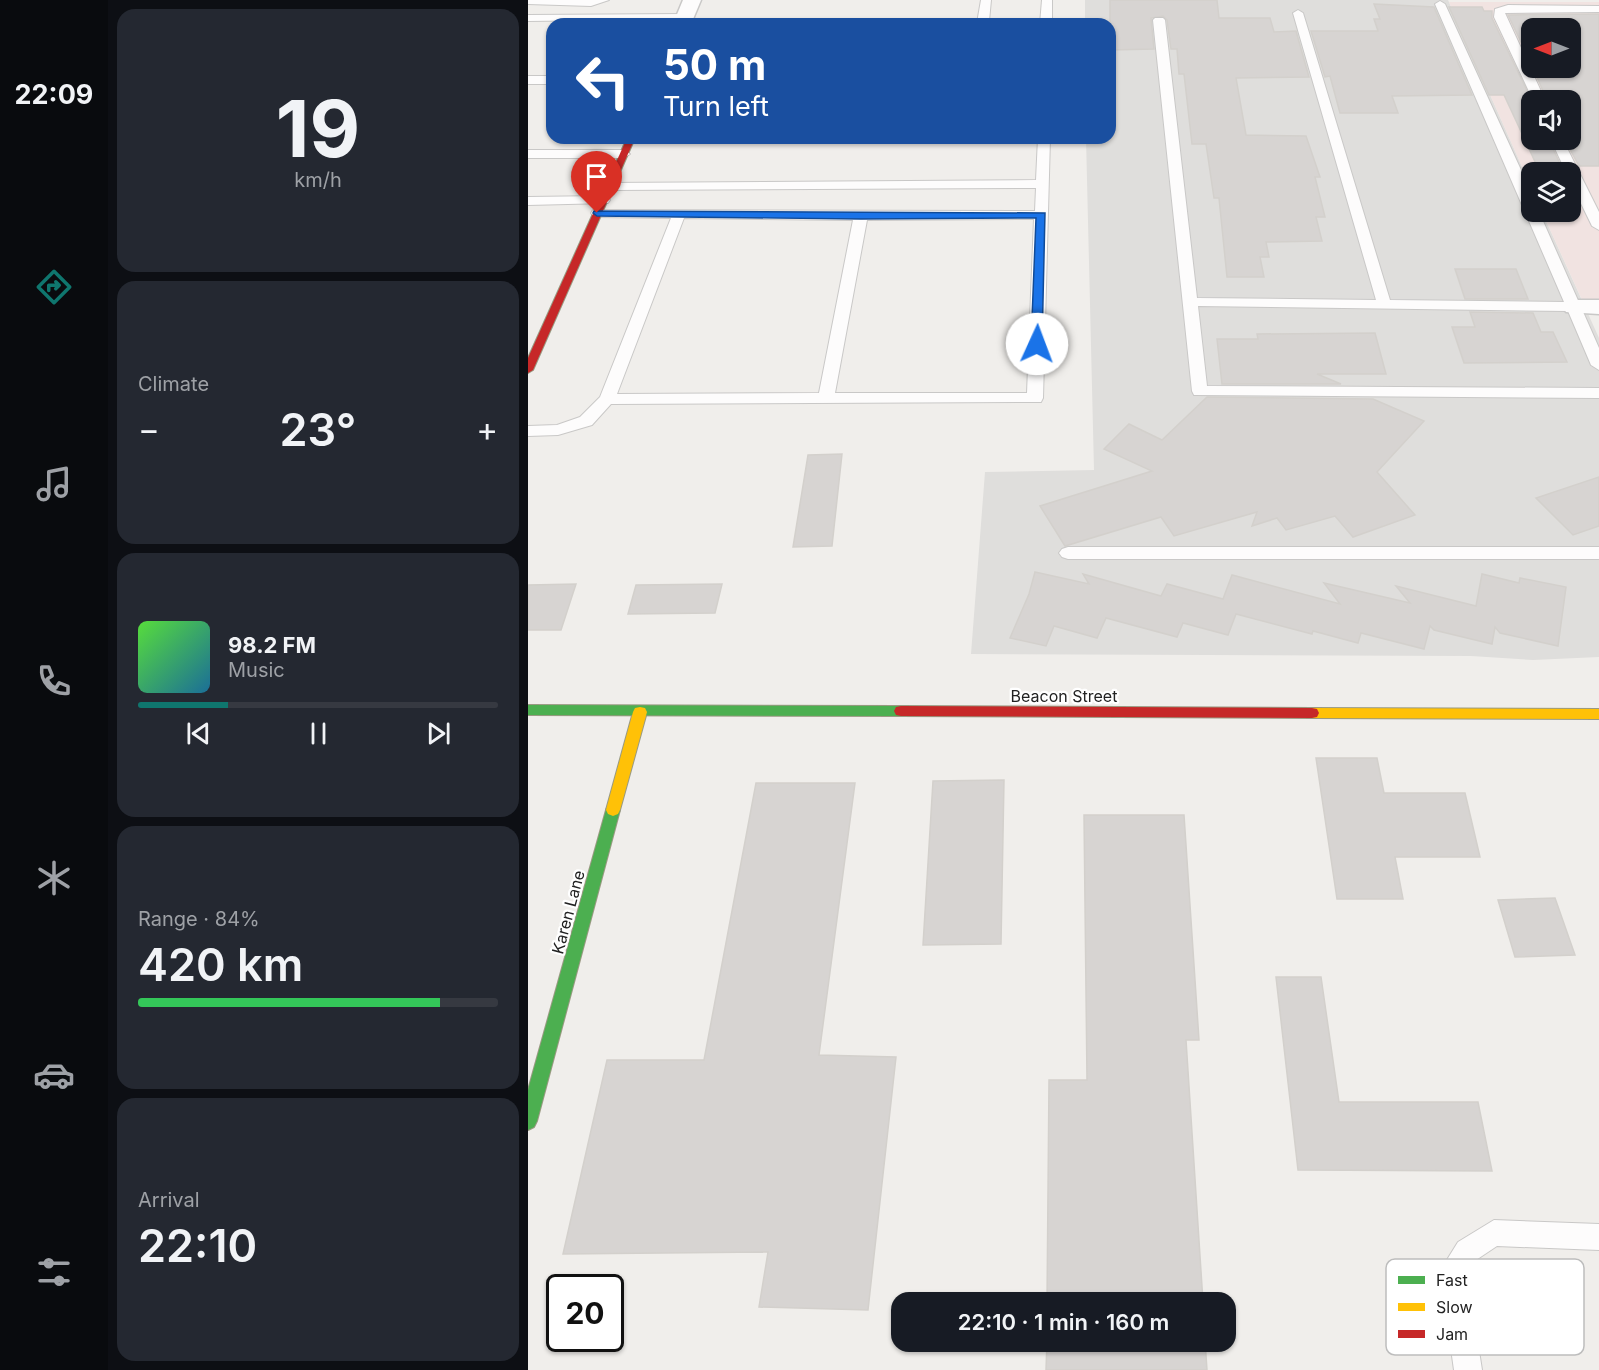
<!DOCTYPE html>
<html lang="en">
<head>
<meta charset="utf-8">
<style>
	body { margin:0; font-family:Inter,sans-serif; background:#242831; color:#f1f3f6; height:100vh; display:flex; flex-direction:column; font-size:22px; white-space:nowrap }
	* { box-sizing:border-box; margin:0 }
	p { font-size:20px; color:#9ea1a6 }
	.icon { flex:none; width:33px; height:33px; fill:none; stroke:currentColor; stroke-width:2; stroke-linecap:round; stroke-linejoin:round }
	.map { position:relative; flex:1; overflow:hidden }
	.drawer { display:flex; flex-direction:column; gap:9px; padding:9px; background:#0d0f14; width:420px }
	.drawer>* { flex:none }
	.banner { position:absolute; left:18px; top:18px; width:570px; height:126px; border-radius:18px; box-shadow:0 2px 4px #0004; background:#1a4fa0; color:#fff; overflow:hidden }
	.needle { width:39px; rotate:270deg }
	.tools { position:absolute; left:993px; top:18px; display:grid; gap:12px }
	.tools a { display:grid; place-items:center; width:60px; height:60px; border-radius:12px; background:#171b24; box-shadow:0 2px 4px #0004; font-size:30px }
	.speed { position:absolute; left:18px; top:1274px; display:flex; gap:12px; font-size:30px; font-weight:700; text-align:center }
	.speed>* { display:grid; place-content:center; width:78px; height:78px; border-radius:50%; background:#171b24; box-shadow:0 2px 4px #0004; line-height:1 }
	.speed .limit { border:3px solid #111; border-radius:9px; background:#fff; color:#111 }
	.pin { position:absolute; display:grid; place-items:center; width:51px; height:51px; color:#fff; margin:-62px -26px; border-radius:50% 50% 50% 0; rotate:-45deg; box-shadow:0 0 6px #0007 }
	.pin .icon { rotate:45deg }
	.me { position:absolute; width:66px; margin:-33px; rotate:2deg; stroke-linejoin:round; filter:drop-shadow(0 0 4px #0008) }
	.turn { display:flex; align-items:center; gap:21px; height:126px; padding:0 18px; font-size:27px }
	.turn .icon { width:78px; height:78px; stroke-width:2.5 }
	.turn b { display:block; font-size:42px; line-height:51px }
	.big { font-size:45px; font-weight:600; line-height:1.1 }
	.drawer .card { flex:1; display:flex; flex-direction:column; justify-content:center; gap:9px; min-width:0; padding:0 21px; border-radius:18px; background:#242831 }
	.drawer .dial { align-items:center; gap:0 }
	.dial b { font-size:78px; line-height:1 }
	.song { display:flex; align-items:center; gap:18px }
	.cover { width:72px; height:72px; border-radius:9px; background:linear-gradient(135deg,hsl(110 70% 55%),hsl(200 70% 35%)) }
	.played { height:6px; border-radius:3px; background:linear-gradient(90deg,#0f766e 25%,#363941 25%) }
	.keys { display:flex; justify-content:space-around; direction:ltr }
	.heat { display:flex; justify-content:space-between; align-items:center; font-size:33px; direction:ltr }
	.charge { height:9px; border-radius:4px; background:linear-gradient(90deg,#34c759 84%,#363941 0) }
	.trip { position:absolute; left:363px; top:1292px; width:345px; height:60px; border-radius:18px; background:#171b24; box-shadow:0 2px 4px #0004; font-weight:600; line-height:60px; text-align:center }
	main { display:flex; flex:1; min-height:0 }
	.tabs { display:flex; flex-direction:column; width:108px; justify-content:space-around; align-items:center; background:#090b0e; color:#9ea1a6 }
	.tabs .icon { width:42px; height:42px }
	.tabs .selected { color:#0f766e }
	.tabs b { font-size:27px; color:#f1f3f6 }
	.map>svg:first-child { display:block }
	.residential { fill:#dfdedc }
	.commercial { fill:#f1e3e1; fill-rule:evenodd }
	.building { fill:#d7d4d2; stroke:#d3d0cc; stroke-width:1.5 }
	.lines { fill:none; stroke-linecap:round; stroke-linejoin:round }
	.lane-casing { stroke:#c9c8c7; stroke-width:2 }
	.street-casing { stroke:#c9c8c7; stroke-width:3 }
	.fast-casing { stroke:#999a82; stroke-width:2 }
	.slow-casing { stroke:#999a82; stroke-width:2 }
	.jam-casing { stroke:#999a82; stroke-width:2 }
	.lane { fill:#fdfcfc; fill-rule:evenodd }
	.street { fill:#fdfcfc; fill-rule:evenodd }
	.fast { fill:#4caf50; fill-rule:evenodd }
	.slow { fill:#ffc107; fill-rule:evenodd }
	.jam { fill:#c62828; fill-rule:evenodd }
	.route { fill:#1a73e8; stroke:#114b97; stroke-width:1.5 }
	.labels { text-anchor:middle; stroke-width:4.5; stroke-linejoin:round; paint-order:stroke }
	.street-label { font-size:16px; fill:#222; stroke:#fff }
	.key { fill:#fff; stroke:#bdbdbd; stroke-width:1.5 }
	.key-label { font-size:16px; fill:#222 }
</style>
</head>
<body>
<main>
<nav class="tabs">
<b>22:09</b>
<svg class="icon selected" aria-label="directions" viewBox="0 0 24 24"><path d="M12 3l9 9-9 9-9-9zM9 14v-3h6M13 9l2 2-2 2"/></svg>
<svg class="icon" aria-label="music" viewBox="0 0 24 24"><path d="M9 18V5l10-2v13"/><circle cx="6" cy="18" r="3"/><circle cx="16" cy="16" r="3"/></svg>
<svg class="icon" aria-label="phone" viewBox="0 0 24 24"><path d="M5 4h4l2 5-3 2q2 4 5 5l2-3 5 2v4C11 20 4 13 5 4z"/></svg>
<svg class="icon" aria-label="climate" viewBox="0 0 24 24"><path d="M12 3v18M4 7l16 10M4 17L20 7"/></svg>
<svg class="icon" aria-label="car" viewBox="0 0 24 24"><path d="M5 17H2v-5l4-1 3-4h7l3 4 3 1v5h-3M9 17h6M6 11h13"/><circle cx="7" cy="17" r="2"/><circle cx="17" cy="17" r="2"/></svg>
<svg class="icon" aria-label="filters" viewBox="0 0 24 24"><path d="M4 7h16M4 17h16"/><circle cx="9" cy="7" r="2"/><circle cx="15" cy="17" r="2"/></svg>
</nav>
<section class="drawer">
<div class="card dial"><b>19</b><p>km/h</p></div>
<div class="card"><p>Climate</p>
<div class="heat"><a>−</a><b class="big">23°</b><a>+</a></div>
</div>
<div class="card">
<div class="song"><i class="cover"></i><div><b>98.2 FM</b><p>Music</p></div></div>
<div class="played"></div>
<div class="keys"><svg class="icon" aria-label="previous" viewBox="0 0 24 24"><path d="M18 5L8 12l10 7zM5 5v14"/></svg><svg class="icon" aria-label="pause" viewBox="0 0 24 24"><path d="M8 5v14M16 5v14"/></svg><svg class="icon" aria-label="next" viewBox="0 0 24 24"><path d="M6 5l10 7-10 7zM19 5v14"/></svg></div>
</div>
<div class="card"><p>Range · 84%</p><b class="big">420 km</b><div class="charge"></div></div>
<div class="card"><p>Arrival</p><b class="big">22:10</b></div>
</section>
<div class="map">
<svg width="1071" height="1370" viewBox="0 0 1071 1370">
	<rect width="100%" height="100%" fill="#f0eeeb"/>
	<path class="residential" d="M557,0H920L1003,187L1004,212H1014L1071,338V657L1005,660L943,656L443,654L457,472L566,470L558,138H582V24H557Z"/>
	<path class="commercial" d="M921,2H1071V302H1055L1014,212H1042V172H1004L1003,187ZM1004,28H1042V68H1004ZM1004,100H1042V140H1004Z"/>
	<g class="building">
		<path d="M582,0H689L691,18H742L746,32L768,31L781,77L708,78L718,135L778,136L792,177H787L797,217H788L794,241L738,242L741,257H732L736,277H699L691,198H686L678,144H664L656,74H651L649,49H643L639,20L635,16L623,18L626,49L582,50Z"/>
		<path d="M846,4L906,7L944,95L864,96L870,113H812L802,76L797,77L783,31H850L846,19H852Z"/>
		<path d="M921,7H954L956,11H964V18L1004,101V140H1021L1033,166H1009L976,95H961Z"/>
		<path d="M1071,14V166H1051L1037,140H1042V100H1019L1005,68H1042V28H1004V65L980,15Z"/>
		<path d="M927,269H988L1000,299H937Z"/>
		<path d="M942,312L1005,313L1013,332H1025L1039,362L936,363L924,327H947Z"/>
		<path d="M847,333L858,374H789L813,384H694L689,339H730L729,334Z"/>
		<path d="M679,397L845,399L896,421L849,472L887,515L825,537L807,516L758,530L749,518L724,526L729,512L646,536L633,517L537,546L512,506L624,471L576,449L601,424L634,440Z"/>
		<path d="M314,454L304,546L265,547L280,455Z"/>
		<path d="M1071,477V526L1045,535L1008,498Z"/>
		<path d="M507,572L561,584L555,574L633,596L639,584L695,599L704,575L812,604L796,583L882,603L868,586L948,606L954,574L991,583L992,578L1038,587L1030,646L972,633L967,627L964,644L906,630L902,626L896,649L833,633L830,643L785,631L784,634L708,614L700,635L655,623L649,637L578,618L569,638L526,626L518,646L482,638L501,594Z"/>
		<path d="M48,584L33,630H0V585Z"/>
		<path d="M194,584L187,613L100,614L108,585Z"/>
		<path d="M788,758H849L856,793H937L952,857H867L875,899H809Z"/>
		<path d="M476,780L473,944L395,945L405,781Z"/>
		<path d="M228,783H327L291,1055L368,1057L340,1310L231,1307L240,1252L35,1254L79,1060H176Z"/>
		<path d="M556,815H656L671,1040H658L675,1302H519L521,1080H559Z"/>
		<path d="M1027,898L1047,955L987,957L970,900Z"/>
		<path d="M748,977H793L811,1102H950L964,1171L770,1170Z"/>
		<path d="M519,1341H677L679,1370H518Z"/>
	</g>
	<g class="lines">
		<g class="lane-casing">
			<g id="lane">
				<path d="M0,0H81L63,6L0,4Z"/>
				<path d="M453,0H463L461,21L464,24L449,23Z"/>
				<path d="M514,0H524V24H512Z"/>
				<path d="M912,1L917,4L1004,194V212H1011L1071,348V370L1063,365L1040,311L670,306L679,386L1071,388V398L666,395L664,391L625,20L627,18H635L637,20L669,298L848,300L765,13L770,10L775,13L862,300L1036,302L907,4Z"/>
				<path d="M980,5L1071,6V12L977,13L1017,100H1005L966,17L967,9Z"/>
				<path d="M157,14L163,17L161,19L0,21V15Z"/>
				<rect x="0" y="76" width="24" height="8"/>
				<path d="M510,138H522L515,398L513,402L83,404L64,425L30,435L0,436V426L29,425L52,417L72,397L143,218L70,217L65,216L63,213L65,210L507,211L508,188L82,190L75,186L77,183L508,180ZM156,218L325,220L291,393L89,394ZM506,219L499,393H307L339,220Z"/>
				<path d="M1023,140H1035L1071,212V230L1064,226L1042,181V172H1038Z"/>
				<path d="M0,150H96L102,154L96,158H0Z"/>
				<path d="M75,196L80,197L82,200L80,203L0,205V197Z"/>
				<path d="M540,547H1071V559H540L534,557L531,553L534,549Z"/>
				<path d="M966,1220L1071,1224V1250L969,1246L948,1260L939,1274L954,1370H926L912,1271L930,1242Z"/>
			</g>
		</g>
		<g class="street-casing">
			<g id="street">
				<path d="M155,0H173L163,24H145Z"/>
				<path d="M1047,300H1071V314L1038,312L1035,307L1038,302Z"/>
			</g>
		</g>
		<g class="fast-casing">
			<g id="fast">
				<path d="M0,705L373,706L378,707L380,711L378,715L373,716L0,715Z"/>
				<path d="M85,804L90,806L92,810L9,1121L6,1127L0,1130V1090L78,810L80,806Z"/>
			</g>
		</g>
		<g class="slow-casing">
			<g id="slow">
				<path d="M112,707L117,708L119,712L92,810L90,814L85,816L80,814L78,810L105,712L107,708Z"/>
				<path d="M784,708L1071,709V719L784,718L779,717L777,713L779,709Z"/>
			</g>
		</g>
		<g class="jam-casing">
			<g id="jam">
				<path d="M99,138H107L5,370L0,373V358Z"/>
				<path d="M373,706L784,708L789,709L791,713L789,717L784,718L373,716L368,715L366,711L368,707Z"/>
			</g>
		</g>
		<use href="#lane" class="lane"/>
		<use href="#street" class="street"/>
		<use href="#fast" class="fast"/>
		<use href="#slow" class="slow"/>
		<use href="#jam" class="jam"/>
	</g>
	<path class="route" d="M66,211L517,213L514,344L509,347L503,344L508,218L333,219L69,216L65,213Z"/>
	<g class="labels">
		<g class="street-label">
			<text x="536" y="702">Beacon Street</text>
			<text transform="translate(40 912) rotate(-75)" y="6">Karen Lane</text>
		</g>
	</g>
	<rect x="858" y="1259" width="198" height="96" rx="9" class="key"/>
	<rect x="870" y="1276" width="27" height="8" fill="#4caf50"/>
	<rect x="870" y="1303" width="27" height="8" fill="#ffc107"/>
	<rect x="870" y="1330" width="27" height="8" fill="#c62828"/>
	<g class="key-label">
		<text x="908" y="1286">Fast</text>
		<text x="908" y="1313">Slow</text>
		<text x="908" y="1340">Jam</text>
	</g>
</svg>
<div class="tools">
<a><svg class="needle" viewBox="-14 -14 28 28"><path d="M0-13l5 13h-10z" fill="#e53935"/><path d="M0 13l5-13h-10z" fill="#9ea1a6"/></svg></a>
<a><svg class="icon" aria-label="sound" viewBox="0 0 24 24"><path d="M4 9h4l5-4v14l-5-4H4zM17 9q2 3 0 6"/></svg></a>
<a><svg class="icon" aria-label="layers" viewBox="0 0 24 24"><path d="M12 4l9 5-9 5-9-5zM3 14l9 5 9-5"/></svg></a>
</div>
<div class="speed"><div class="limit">20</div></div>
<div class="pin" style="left:69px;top:213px;background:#d93025"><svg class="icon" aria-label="arrive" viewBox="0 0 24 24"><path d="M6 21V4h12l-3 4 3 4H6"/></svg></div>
<svg class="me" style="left:509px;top:344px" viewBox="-20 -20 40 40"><circle r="19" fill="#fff"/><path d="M0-13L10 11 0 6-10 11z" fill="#1a73e8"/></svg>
<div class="trip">22:10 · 1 min · 160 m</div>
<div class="banner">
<div class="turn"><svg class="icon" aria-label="left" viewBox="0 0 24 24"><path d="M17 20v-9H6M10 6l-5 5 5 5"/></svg><div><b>50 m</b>Turn left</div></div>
</div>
</div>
</main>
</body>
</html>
